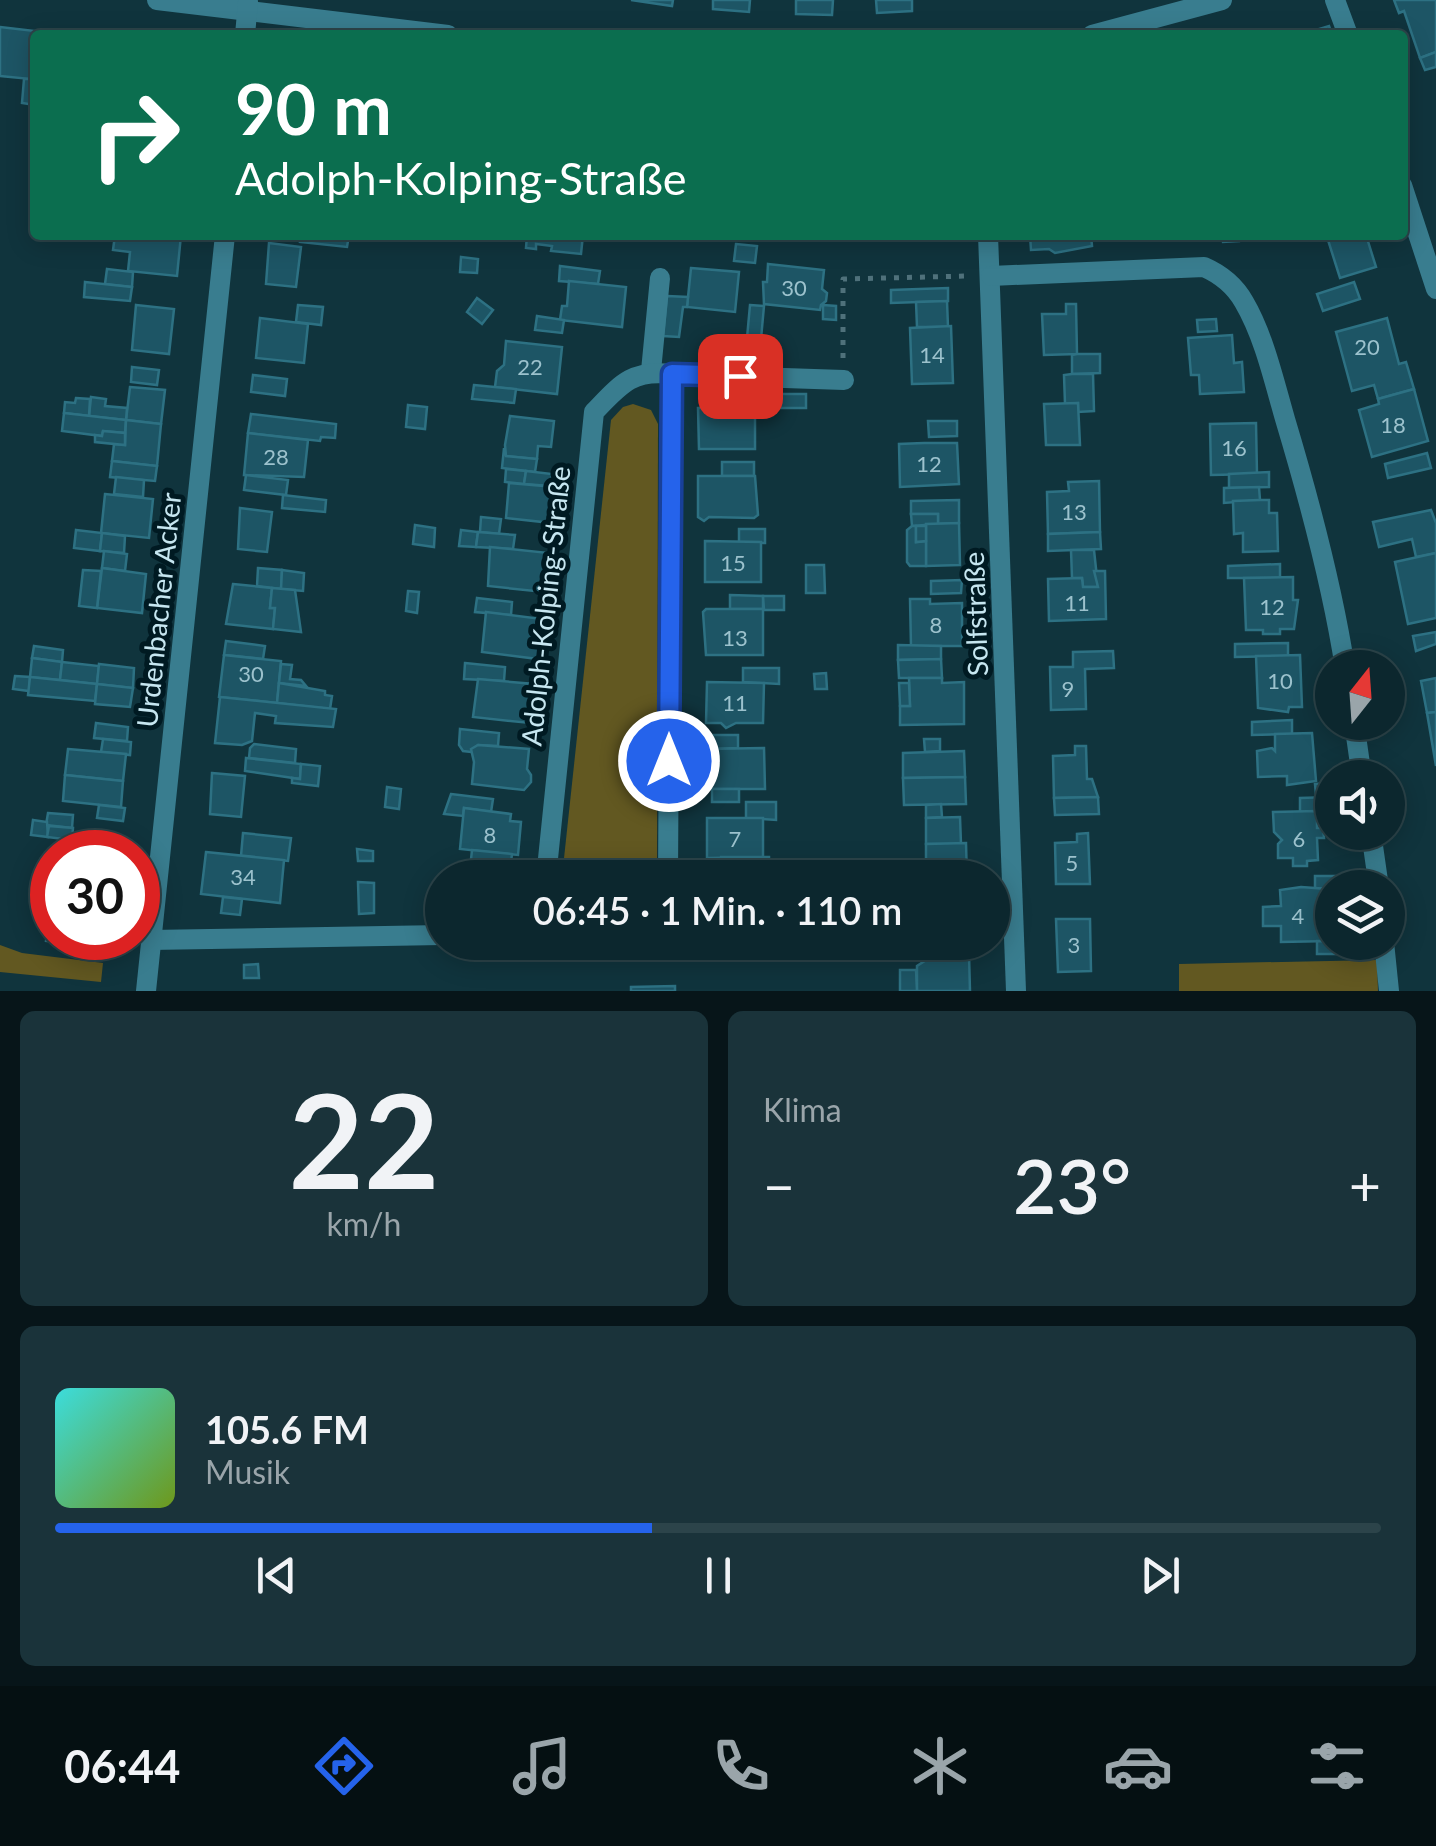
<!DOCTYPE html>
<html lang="de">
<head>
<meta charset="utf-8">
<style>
	body { margin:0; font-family:Lato,sans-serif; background:#1a333a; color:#f1f3f6; height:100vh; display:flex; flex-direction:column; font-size:38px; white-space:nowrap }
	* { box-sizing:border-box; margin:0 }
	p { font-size:32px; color:#9aa5aa }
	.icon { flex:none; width:55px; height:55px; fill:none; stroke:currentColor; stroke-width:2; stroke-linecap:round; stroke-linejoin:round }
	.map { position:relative; height:991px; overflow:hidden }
	.panel { display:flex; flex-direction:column; gap:20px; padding:20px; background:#071519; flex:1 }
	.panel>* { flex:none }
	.hud { position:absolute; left:30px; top:30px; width:1378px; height:210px; border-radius:10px; box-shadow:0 5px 25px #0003,0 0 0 2px #2c444a; background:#0b6e4f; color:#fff; overflow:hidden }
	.needle { width:65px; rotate:17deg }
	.controls { position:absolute; left:1315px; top:650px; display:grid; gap:20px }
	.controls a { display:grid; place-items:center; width:90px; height:90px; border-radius:50%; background:#0c272e; box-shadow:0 5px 25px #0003,0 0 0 2px #2c444a; font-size:50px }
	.speed { position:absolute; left:30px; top:830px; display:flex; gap:20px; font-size:50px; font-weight:700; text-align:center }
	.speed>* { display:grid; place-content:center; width:130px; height:130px; border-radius:50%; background:#0c272e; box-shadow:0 5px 25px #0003,0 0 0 2px #2c444a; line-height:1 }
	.speed .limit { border:15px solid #d22; background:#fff; color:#111 }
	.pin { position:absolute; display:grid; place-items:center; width:85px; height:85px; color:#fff; margin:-42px; border-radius:20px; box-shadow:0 5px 15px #0006 }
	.me { position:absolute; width:110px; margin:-55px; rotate:0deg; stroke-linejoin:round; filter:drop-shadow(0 0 8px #0008) }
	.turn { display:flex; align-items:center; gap:35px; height:210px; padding:0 40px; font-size:45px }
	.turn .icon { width:130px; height:130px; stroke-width:2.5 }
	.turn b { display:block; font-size:70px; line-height:85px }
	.big { font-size:75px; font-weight:600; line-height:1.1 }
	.panel .tile { flex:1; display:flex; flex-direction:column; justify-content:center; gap:15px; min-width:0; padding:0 35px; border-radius:15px; background:#1a333a }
	.panel .dial { align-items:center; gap:0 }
	.dial b { font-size:130px; line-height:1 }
	.song { display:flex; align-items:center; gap:30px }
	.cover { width:120px; height:120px; border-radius:15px; background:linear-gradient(135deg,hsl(180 70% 55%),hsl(80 70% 35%)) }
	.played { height:10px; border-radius:5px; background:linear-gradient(90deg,#2563eb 45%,#2c444a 45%) }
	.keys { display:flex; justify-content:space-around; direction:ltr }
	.heat { display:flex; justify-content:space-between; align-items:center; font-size:55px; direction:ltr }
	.panel .tiles { flex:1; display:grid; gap:20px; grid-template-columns:1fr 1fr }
	.tile:last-child { grid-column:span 2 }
	.trip { position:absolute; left:425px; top:860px; width:585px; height:100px; border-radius:50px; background:#0c272e; box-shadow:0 5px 25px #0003,0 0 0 2px #2c444a; font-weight:600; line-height:100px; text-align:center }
	.tabs { display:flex; height:160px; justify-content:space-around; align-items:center; background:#051012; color:#9aa5aa }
	.tabs .icon { width:70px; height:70px }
	.tabs .current { color:#2563eb }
	.tabs b { font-size:45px; color:#f1f3f6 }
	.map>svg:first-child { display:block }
	.green { fill:#625821 }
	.building { fill:#1d5565; stroke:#2d7183; stroke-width:2.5 }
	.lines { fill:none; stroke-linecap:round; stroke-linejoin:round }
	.path { stroke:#4f717b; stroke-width:5; stroke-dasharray:5 8; stroke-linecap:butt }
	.minor { stroke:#397d8f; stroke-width:20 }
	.route-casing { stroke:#184099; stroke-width:25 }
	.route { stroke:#2563eb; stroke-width:18 }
	.labels { text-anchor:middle; stroke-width:10; stroke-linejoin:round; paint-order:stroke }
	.number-label { font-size:22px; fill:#9cc2cd }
	.street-label { font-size:28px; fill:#c6e6f0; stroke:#001a22 }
</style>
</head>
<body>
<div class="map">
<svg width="1436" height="991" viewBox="0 0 1436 991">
	<rect width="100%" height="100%" fill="#10343d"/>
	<g class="green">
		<path d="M633,404L651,410L658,424L657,877H562L611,420L623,407Z"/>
		<path d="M0,945L22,953L103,963L101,982L0,972Z"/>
		<path d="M1377,960L1378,991H1179V964Z"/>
	</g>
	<g class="building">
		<path d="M631,0H673L672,6Z"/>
		<path d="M713,0H750L749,12L713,9Z"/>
		<path d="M796,0H833L832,15L796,14Z"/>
		<path d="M876,0H912V11L877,13Z"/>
		<path d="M1394,0H1436V52L1420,58L1404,11L1399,13Z"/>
		<path d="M1329,26L1332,35H1310L1309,32Z"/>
		<path d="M0,27L35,31L30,79L0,76Z"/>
		<path d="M33,51H35V105L22,103L24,79H30Z"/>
		<path d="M1436,52V67L1425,70L1420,58Z"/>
		<path d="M115,235H181L177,276L128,271L130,252L113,250Z"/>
		<path d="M301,235H349L347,247L300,242Z"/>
		<path d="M527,235H583L581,254L551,251L552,246L536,244V249L526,248Z"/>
		<path d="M1030,235H1091L1092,246L1055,253L1049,249L1031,250Z"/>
		<path d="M1203,235H1239V241L1223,242L1222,236Z"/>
		<path d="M1343,235H1366L1376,267L1340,278L1328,240Z"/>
		<path d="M269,243L301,247L296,287L266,284Z"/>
		<path d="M736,244L757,246L755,263L734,261Z"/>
		<path d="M461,257L478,259L477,273L460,272Z"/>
		<path d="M768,264L824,270L822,289L827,293L826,301L821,305L820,310L764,304L763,282H767Z"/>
		<path d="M560,266L600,271L598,284L559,281Z"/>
		<path d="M691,268L739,272L735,312L687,307Z"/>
		<path d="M107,269L133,272L132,287L105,284Z"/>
		<path d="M569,281L626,287L622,327L560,320L562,306H567Z"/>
		<path d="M85,282L132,287L130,301L84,297Z"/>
		<path d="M1354,282L1360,299L1323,311L1317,294Z"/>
		<path d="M948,288V301L891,303V290Z"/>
		<path d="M667,296L688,297L687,307H683L679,337L663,336Z"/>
		<path d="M477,298L493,310L482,324L467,312Z"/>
		<path d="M947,301L948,327H917L916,302Z"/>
		<path d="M1066,304H1076L1077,354L1044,355L1042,314H1066Z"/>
		<path d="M136,305L174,309L169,354L132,350Z"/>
		<path d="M298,305L323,307L321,325L296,322Z"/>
		<path d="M750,305L764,306L761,339L747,338Z"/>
		<path d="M823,305L836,306V320L823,319Z"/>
		<path d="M537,316L564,320L562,333L535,330Z"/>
		<path d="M260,318L308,324L304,363L256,358Z"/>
		<path d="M1387,318L1399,364L1406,362L1414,389L1378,399L1374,385L1352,391L1336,332Z"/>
		<path d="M1216,319L1217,331L1198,332L1197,320Z"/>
		<path d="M951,326L953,383L912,384L910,328Z"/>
		<path d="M1232,335L1234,363L1242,362L1244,392L1200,394L1199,375H1191L1188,338Z"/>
		<path d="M506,341L562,347L557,394L495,387L497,371L504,365Z"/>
		<path d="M1077,354H1100V373L1072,374V355Z"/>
		<path d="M132,367L159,370L157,385L131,382Z"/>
		<path d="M1072,374H1093L1094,411L1078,412V403L1065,404L1064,375Z"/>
		<path d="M253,375L287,379L285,396L251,392Z"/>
		<path d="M474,385L516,389L514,403L472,399Z"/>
		<path d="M130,387L165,390L161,424L126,420Z"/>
		<path d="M1414,389L1428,441L1372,457L1359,410L1379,404L1378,399Z"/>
		<rect x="755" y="394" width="51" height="14"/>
		<path d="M91,397L106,399L105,406L127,408L126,420L89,416Z"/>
		<path d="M76,398L90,399L89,416L64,413L65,402L75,403Z"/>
		<path d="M1078,403L1080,445H1046L1044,404Z"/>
		<path d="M408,405L427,407L425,429L406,427Z"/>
		<path d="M698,408H755V449H699Z"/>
		<path d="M64,413L126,420L125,433L103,431L102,436L62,431Z"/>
		<path d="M251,414L336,424L335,438L321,437L320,441L248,433Z"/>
		<path d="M510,416L554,421L551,447L538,446L537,459L506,456L505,445Z"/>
		<path d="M126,420L161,424L157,466L112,461L114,444L125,445Z"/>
		<path d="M928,421H957V436L929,437Z"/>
		<path d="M1256,423L1257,474L1211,475L1210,424Z"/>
		<path d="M103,431L125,433V445L95,442V435L102,436Z"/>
		<path d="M248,433L308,440L304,477L244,475Z"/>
		<path d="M924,443H957L959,484L900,487L899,444Z"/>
		<path d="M504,448L506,456L537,459L535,472L502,468Z"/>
		<path d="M1427,453L1431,468L1388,478L1385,464Z"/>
		<path d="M112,461L157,466L155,481L110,477Z"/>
		<rect x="722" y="462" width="32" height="14"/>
		<path d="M506,469L526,471L524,484L505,482Z"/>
		<path d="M526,471L552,474L550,486L524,484Z"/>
		<path d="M1269,472V487L1229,488V474Z"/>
		<path d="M246,475L288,480L286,495L244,490Z"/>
		<path d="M698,476H755L758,515L754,518L709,517L704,521L698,517Z"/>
		<path d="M116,477L144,480L143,497L114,494Z"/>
		<path d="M1099,481L1100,532L1048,534L1047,492L1069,491L1068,482Z"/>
		<path d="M509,483L555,487L552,523L506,518Z"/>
		<path d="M1259,487L1260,500L1224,503V488Z"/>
		<path d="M105,494L153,499L149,538L101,533Z"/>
		<path d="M283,495L326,500L325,512L282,508Z"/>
		<path d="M959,500V523L938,524V514H911V501Z"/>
		<path d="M1260,500H1269V513H1277L1278,551L1243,552V533L1234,534L1233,501Z"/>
		<path d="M240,508L272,512L267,552L238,549Z"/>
		<path d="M1431,510L1436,523V553L1416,557L1412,539L1379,547L1373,522Z"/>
		<path d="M911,514H938V524L912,526Z"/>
		<path d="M481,517L501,519L499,534L480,532Z"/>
		<path d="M959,523L960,565L926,566V524Z"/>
		<path d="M415,525L435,528L434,547L413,544Z"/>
		<path d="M912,526H916V542L926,541V566H910L907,562V530Z"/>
		<path d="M916,526H926V541L916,542Z"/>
		<path d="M739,529H765V543L739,542Z"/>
		<path d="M76,530L102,533L100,551L74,548Z"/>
		<path d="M461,530L478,532L476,547L459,546Z"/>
		<path d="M478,532L515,535L513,549L476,547Z"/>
		<path d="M1100,532L1101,549L1048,551V534Z"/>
		<path d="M102,533L125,536L124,553L100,551Z"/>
		<path d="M705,541L761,542V582H705Z"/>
		<path d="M490,547L549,553L544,592L488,586Z"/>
		<path d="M1071,550H1094L1098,587H1083L1082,578H1072Z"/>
		<path d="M104,551L127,554L125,571L102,568Z"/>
		<path d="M1436,553V618L1408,624L1395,562Z"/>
		<path d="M1280,564V578H1228V566Z"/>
		<path d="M806,565H824L825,593H806Z"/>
		<path d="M102,568L146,574L142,613L97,608Z"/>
		<path d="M258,568L282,570L281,589L257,586Z"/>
		<path d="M83,570L101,571L97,608L79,606Z"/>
		<path d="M282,570L304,573L303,591L281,589Z"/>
		<path d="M1094,571H1105L1106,619L1049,621L1048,579L1082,578L1083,587H1098Z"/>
		<path d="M1293,577V600H1298L1294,629H1280V634H1263V630H1246L1244,578Z"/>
		<path d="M962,580L961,593L931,594V581Z"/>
		<path d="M233,584L272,588L270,608H275L273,629L226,624Z"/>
		<path d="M272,588L295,590L301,632L273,629L275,608H270Z"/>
		<path d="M408,591L419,592L417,613L406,611Z"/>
		<path d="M730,595L763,596V609H730Z"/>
		<path d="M763,596H784V610H764Z"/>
		<path d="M477,598L512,602L511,615L475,612Z"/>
		<path d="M910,599H930V604L962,603V646H911Z"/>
		<path d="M706,609H763V655H706L703,612Z"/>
		<path d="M486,612L542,619L538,659L482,652Z"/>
		<path d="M1436,632V644L1416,651L1413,636Z"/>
		<path d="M226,641L265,646L263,659L224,655Z"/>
		<path d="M1288,643V656L1235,657V644Z"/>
		<path d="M898,645L941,646V659L898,660Z"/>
		<path d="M34,646L63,650L62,662L32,658Z"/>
		<path d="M1113,651L1114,668L1085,669L1086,709L1051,710L1050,667H1073V652Z"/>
		<path d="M224,655L281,661L277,703L219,697Z"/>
		<path d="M1300,655L1302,707H1289L1288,712L1258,708L1256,656Z"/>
		<path d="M32,658L62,662L60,680L30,677Z"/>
		<path d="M941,659L942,678H899L898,660Z"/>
		<path d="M62,662L99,666L97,684L60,680Z"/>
		<path d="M465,663L505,667L504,681L464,679Z"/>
		<path d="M99,664L134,668L133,688L97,684Z"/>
		<path d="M281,664L292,665L290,679L301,680L306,686L279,683Z"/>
		<path d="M743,668H779V684L743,682Z"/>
		<path d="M826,673L827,689H815L814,674Z"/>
		<path d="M15,676L30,677L29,691L13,689Z"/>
		<path d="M30,677L97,684L95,701L28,695Z"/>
		<path d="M909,678H942V683L964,682V724L900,725V706H910Z"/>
		<path d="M1436,678V712L1427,713L1421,681Z"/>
		<path d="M478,679L534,684L530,723L473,717Z"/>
		<path d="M707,682L764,683L763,723H736L726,728L721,723H706Z"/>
		<path d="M279,683L325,691V695L332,696L330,709L277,703Z"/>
		<path d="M899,683H909L910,706H900Z"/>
		<path d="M97,684L133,688L130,707L95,704Z"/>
		<path d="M220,697L336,709L333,727L275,723L276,716L255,713L252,741L242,745L215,743Z"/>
		<path d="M1436,712V766L1427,713Z"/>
		<path d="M1292,720V734L1252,735V722Z"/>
		<path d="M96,723L128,727L127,741L94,738Z"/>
		<path d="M460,729L499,733L498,746L478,745L471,752L463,751L459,745Z"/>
		<path d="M1312,733L1316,781L1287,785V776L1258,777L1257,751L1272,748L1275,751V734Z"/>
		<path d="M712,735H738V748L712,749Z"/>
		<path d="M103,739L131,742L130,755L101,752Z"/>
		<path d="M924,739H940V751L925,752Z"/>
		<path d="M254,744L296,749L295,763L249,758L250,748Z"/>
		<path d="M478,745L529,749L527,769L531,775V782L524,790L472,784L474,762L471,749Z"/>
		<path d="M1075,746H1086L1087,779H1092L1098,797L1054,798L1053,756L1075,755Z"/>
		<path d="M764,748L765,789H707V779L711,778L706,749Z"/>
		<path d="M68,749L126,754L123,781L65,775Z"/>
		<path d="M964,751L965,777L903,778V753Z"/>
		<path d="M246,758L301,764L300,779L245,771Z"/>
		<path d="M301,764L320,766L318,786L292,783V778L300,779Z"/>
		<path d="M212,773L245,776L241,817L210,814Z"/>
		<path d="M65,775L123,781L121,807L63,801Z"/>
		<path d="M965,777L966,804L904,805L903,778Z"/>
		<path d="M1332,783V795H1316L1315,784Z"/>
		<path d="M387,787L401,789L399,809L385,807Z"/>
		<rect x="712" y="789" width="27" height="13"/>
		<path d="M451,794L493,799L491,812L464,808L463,816L444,814Z"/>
		<path d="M1098,797L1099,814L1055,815L1054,798Z"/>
		<path d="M1332,797V812H1300V798Z"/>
		<path d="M746,802H776V820L746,818Z"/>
		<path d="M941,804L942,817L926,818V805Z"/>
		<path d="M99,805L125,808L123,821L97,818Z"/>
		<path d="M464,808L511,814L510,821L521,822L518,855L460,849Z"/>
		<path d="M1317,811V828H1323L1324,838H1317L1318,860L1307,861V866H1293V858H1278V844L1282,840L1274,832L1273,812Z"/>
		<path d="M48,813L73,815L72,828L46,825Z"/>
		<path d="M960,817L961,844H926V818Z"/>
		<path d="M707,818H763V857L707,858Z"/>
		<path d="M33,820L47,822L48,837L31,835Z"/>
		<path d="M49,826L73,828L72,840L47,837Z"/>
		<path d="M243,833L291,838L288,861L241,856Z"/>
		<path d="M1088,833L1090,884H1056L1055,843L1077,842V834Z"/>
		<path d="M966,843L967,878H926V844Z"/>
		<path d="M81,844L116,848V852H80Z"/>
		<path d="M357,849L373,851V861H358Z"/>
		<path d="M472,850L512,854L509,878H469Z"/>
		<path d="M206,852L284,860L280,903L201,894Z"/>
		<path d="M721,857H769V878H719Z"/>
		<path d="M1315,876H1341L1342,888L1315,889Z"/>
		<path d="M358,882L374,883V913L359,914Z"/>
		<path d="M1301,887L1328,889L1329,905H1332L1330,941L1281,942V926H1263V907L1281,906L1280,890Z"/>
		<path d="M223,897L242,899L240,915L221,913Z"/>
		<path d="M50,907H52V938H106L105,947L46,941Z"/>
		<path d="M1056,919H1090L1091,971L1058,972Z"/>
		<path d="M1317,941L1352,942V954H1317Z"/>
		<path d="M969,954L970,991H917V966L934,955Z"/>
		<path d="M258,964L259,978H244V965Z"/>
		<path d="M900,970H916L917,991H900Z"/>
		<path d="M675,986V991H631V987Z"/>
	</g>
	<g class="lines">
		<path class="path" d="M843,358V279L968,276"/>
		<g class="minor">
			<path d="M157,0L448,35"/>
			<path d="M1335,0L1348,35"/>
			<path d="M245,35L248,2"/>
			<path d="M1092,35L1222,0"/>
			<path d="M1402,185L1436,289"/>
			<path d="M988,235L1016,991"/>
			<path d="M991,276L1204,267C1220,274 1235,286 1244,302C1264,336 1274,381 1285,419C1309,499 1332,584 1345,668"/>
			<path d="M651,371L660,278"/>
			<path d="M671,374L844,380"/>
			<path d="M1354,722L1362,778"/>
			<path d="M1371,832L1379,888"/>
			<path d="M546,878L594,412C620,385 632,369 671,374L668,878"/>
			<path d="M150,940L442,935"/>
			<path d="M1384,942L1389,991"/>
			<path d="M146,991L225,235"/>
		</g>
	</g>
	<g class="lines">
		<g class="route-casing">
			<path id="route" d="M669,761L672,374L740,376"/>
		</g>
		<use href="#route" class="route"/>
	</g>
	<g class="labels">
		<g class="number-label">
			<text x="794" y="296">30</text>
			<text x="1367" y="355">20</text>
			<text x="932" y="363">14</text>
			<text x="530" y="375">22</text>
			<text x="1393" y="433">18</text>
			<text x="1234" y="456">16</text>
			<text x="276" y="465">28</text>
			<text x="929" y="472">12</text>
			<text x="1074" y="520">13</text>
			<text x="733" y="571">15</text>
			<text x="1077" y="611">11</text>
			<text x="1272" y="615">12</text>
			<text x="936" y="633">8</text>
			<text x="735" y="646">13</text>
			<text x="251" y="682">30</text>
			<text x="1280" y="689">10</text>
			<text x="1068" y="697">9</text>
			<text x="735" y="711">11</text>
			<text x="490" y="843">8</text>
			<text x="735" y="847">7</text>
			<text x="1299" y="847">6</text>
			<text x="1072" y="871">5</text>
			<text x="243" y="885">34</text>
			<text x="1298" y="924">4</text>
			<text x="1074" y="953">3</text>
		</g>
		<g class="street-label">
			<text transform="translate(546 606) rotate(-84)" y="10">Adolph-Kolping-Straße</text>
			<text transform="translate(159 610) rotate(-84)" y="10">Urdenbacher Acker</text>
			<text transform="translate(976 614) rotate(-92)" y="10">Solfstraße</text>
		</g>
	</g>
</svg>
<div class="controls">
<a><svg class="needle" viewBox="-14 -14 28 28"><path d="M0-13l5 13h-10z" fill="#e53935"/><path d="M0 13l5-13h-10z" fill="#9aa5aa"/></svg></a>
<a><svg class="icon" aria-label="sound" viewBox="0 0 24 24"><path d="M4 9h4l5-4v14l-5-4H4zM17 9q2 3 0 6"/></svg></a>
<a><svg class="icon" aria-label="layers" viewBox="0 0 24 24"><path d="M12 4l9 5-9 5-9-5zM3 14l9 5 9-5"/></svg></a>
</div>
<div class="speed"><div class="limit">30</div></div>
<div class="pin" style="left:740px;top:376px;background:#d93025"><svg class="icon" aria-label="arrive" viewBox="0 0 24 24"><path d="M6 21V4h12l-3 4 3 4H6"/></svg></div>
<svg class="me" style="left:669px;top:761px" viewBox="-20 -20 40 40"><circle r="17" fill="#2563eb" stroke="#fff" stroke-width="3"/><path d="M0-11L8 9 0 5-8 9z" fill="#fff"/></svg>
<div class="trip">06:45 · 1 Min. · 110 m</div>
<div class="hud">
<div class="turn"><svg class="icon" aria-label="right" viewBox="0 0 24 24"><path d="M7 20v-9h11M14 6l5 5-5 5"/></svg><div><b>90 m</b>Adolph-Kolping-Straße</div></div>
</div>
</div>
<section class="panel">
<div class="tiles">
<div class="tile dial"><b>22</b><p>km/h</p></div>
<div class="tile"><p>Klima</p>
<div class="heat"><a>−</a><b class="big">23°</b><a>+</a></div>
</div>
<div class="tile">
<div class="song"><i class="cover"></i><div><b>105.6 FM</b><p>Musik</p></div></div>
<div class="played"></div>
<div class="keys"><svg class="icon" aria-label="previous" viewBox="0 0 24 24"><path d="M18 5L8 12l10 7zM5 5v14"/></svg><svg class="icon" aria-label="pause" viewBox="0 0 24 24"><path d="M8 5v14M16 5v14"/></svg><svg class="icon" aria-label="next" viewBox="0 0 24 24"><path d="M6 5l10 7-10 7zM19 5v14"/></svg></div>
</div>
</div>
</section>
<nav class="tabs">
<b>06:44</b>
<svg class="icon current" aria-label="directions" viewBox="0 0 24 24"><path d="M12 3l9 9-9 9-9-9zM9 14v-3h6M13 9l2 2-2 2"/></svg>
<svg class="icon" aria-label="music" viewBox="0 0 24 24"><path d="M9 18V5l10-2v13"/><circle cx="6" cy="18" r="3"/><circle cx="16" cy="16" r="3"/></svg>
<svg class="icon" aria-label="phone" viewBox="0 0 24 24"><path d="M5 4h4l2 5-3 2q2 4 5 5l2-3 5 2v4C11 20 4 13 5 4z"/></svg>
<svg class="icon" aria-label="climate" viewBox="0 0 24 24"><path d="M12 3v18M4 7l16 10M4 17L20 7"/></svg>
<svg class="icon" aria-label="car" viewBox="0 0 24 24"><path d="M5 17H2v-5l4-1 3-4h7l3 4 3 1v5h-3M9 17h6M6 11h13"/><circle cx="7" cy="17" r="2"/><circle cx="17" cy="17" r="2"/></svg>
<svg class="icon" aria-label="filters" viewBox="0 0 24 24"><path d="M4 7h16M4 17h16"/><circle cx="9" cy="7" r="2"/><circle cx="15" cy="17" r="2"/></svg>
</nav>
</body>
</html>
